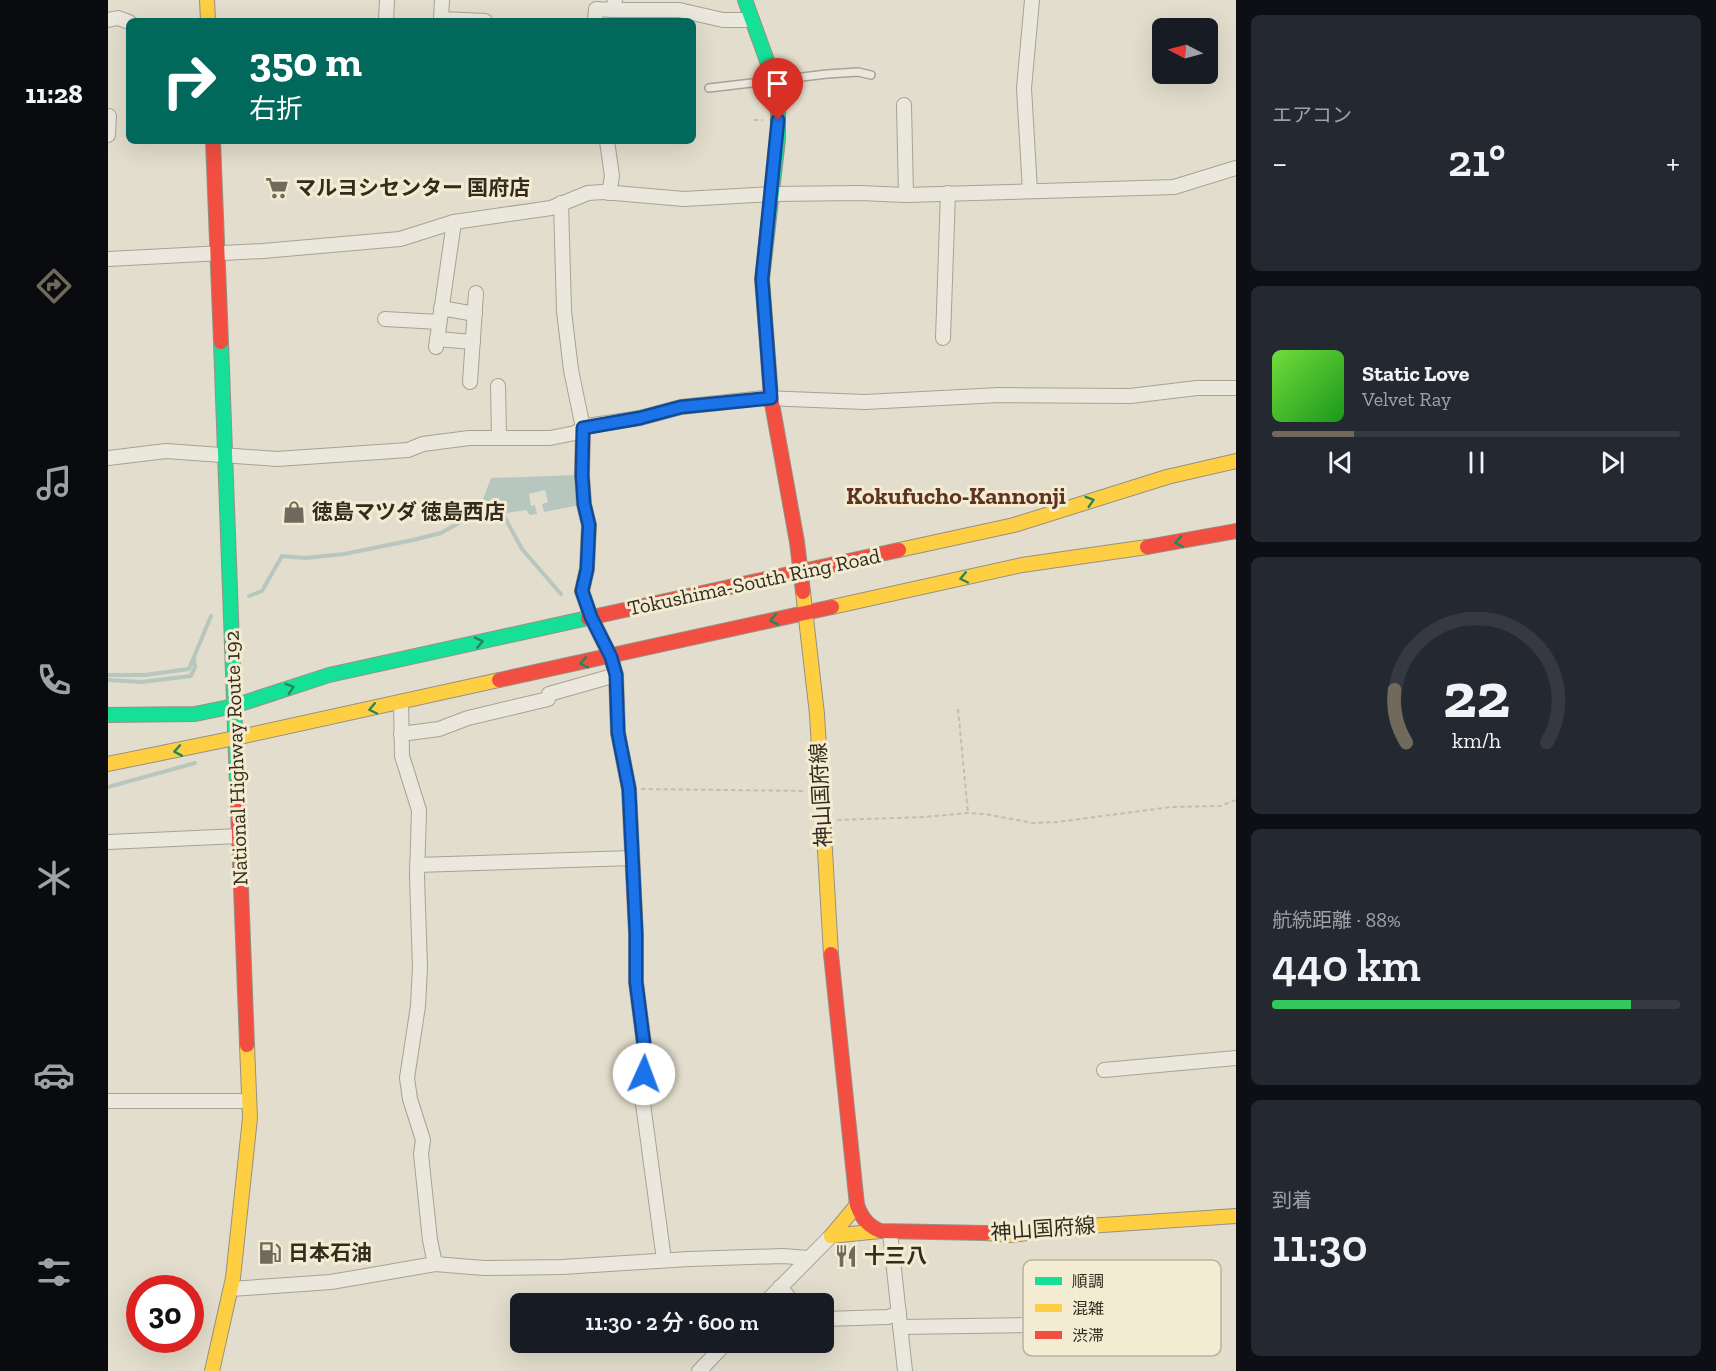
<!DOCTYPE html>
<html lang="ja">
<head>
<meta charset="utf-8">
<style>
	body { margin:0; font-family:"Zilla Slab","Noto Sans JP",serif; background:#242831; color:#f1f3f6; height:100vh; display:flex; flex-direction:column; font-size:22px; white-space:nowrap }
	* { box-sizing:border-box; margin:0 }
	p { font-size:20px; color:#9ea1a6 }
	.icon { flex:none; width:33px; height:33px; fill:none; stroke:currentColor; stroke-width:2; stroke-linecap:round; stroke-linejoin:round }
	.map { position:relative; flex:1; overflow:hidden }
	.side { display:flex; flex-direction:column; gap:15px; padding:15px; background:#0d0f14; width:480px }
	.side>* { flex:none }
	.hud { position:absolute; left:18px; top:18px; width:570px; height:126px; border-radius:9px; box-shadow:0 6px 24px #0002; background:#00695c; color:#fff; overflow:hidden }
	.needle { width:39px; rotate:276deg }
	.fabs { position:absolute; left:1044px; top:18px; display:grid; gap:12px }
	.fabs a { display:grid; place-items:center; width:66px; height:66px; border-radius:9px; background:#171b24; box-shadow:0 6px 24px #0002; font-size:30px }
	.speed { position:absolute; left:18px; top:1275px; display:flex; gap:12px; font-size:30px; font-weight:700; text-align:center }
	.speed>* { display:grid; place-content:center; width:78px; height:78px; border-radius:50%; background:#171b24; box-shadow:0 6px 24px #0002; line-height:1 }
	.speed .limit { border:9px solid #d22; background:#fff; color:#111 }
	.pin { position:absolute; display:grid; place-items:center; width:51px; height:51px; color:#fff; margin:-62px -26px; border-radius:50% 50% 50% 0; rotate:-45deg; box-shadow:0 0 6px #0007 }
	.pin .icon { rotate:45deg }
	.me { position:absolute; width:66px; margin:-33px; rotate:2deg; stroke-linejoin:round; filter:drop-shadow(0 0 4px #0008) }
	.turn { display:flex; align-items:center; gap:21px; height:126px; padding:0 24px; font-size:27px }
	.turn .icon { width:78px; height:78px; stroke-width:2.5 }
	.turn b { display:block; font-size:42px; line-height:51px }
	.big { font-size:45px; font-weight:600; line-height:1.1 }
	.side .card { flex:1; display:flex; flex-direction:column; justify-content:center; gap:9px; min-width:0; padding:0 21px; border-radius:9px; background:#242831 }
	.side .dial { align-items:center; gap:0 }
	.dial svg { height:156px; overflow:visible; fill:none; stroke:#363941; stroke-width:7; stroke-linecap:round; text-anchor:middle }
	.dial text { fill:#f1f3f6; stroke:none }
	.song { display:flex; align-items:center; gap:18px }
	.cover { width:72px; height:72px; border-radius:9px; background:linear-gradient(135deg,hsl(100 70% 55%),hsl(120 70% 35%)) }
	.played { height:6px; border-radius:3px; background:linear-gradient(90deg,#71695b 20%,#363941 20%) }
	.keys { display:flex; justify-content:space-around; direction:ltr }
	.heat { display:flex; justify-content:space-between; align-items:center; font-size:33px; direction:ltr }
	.charge { height:9px; border-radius:4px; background:linear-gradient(90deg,#34c759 88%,#363941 0) }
	.trip { position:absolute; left:402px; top:1293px; width:324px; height:60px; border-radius:9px; background:#171b24; box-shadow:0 6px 24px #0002; font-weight:600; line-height:60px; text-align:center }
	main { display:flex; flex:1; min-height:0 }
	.tab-bar { display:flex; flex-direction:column; width:108px; justify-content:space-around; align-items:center; background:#090b0e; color:#9ea1a6 }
	.tab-bar .icon { width:42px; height:42px }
	.tab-bar .on { color:#71695b }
	.tab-bar b { font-size:27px; color:#f1f3f6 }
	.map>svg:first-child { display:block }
	.water { fill:#b7c7bf }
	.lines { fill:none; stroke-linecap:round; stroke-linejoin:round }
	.stream { stroke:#b7c7bf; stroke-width:4 }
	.lane-casing { stroke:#a7a295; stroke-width:10 }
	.street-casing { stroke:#a7a295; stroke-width:16 }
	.fast-casing { stroke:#969185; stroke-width:16 }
	.slow-casing { stroke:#969185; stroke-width:16 }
	.jam-casing { stroke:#969185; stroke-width:16 }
	.path { stroke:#c2beb4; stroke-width:2; stroke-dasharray:4.5 3; stroke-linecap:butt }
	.lane { stroke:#eae7dd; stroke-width:7 }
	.street { stroke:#eae7dd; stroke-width:14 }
	.fast { stroke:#16e098; stroke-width:14 }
	.slow { stroke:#ffcf43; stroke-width:14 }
	.jam { stroke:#f24e42; stroke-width:14 }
	.oneway { stroke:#25865b }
	.route-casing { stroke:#114b97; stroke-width:15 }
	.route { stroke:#1a73e8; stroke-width:10 }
	.labels { text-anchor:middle; stroke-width:6; stroke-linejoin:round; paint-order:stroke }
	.poi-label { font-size:21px; font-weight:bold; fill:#342b1e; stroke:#f3ecd2; text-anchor:start }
	.street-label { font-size:21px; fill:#342b1e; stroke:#f3ecd2 }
	.quarter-label { font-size:24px; font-weight:bold; fill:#5e3320; stroke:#f3ecd2 }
	.key { fill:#f3ecd2; stroke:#bab29c; stroke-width:1.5 }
	.key-label { font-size:16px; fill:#342b1e }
</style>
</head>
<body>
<main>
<nav class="tab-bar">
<b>11:28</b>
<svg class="icon on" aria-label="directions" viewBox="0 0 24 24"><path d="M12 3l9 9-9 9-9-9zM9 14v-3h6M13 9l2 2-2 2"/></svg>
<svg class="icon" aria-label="music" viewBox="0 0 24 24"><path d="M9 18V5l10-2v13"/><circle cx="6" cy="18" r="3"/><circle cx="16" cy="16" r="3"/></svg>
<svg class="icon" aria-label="phone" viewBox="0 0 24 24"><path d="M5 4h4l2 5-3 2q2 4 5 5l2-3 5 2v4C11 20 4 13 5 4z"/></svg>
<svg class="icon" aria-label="climate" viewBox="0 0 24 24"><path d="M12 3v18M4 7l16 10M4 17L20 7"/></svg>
<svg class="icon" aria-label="car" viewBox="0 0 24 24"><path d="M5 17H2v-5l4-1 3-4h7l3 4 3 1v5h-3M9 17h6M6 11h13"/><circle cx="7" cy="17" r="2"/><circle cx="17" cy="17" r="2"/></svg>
<svg class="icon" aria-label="filters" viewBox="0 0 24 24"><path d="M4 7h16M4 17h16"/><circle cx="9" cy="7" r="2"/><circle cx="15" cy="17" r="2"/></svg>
</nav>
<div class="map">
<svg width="1128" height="1371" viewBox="0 0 1128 1371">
	<rect width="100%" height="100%" fill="#e2ddcc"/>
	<path class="water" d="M469,475L472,505L436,512L434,504L440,502L437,490L421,494L423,506L427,505L429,514L422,515L418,510L399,513L395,510L374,511L372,507L383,478Z"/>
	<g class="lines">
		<g class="stream">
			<path d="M141,596L154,591L174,556L197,558L236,554L305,540L333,533L365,515L376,518L396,516L414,549L453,594"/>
			<path d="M0,675H37L81,669L103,616"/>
			<path d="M0,680L33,682L83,676L87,667L86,658"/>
			<path d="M0,787L87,763"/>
		</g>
		<g class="lane-casing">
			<path id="lane" d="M601,88L719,74L750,72L763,75"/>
		</g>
		<g class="street-casing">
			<g id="street">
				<path d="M334,0L333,19L377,21"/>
				<path d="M505,10H571L615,20H643"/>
				<path d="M0,20L10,18L21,22"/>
				<path d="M278,21L279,0"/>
				<path d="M487,21L488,9L505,10L507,0"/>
				<path d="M796,105L798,195"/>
				<path d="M0,135L1,116"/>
				<path d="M499,141L504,176L501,193"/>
				<path d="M922,191L916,88L924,0"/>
				<path d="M453,203L456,311L463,370L475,428L474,475L476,504L481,525L479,569L474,591L483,617L503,657L508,675L510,733L521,789L528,934V982L537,1052L534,1096L556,1260"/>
				<path d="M0,259L155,251L292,239L346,222L443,208L480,193L495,192L576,199L663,194L752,193L798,195L1066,187L1128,168"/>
				<path d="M333,308L367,314"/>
				<path d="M277,319L331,322"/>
				<path d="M835,338L840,193"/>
				<path d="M329,339L365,342"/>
				<path d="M328,347L346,222"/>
				<path d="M362,382L368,293"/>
				<path d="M390,386L391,438"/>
				<path d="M0,458L58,451L169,459L300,450L315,444L361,438H442L467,433L479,426L532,418L573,407L656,398L757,402L891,395L1022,396L1089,388H1128"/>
				<path d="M293,702L294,756L311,810L309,877L312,967L310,1006L299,1078L302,1099L315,1140L313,1154L322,1240L327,1264"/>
				<path d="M293,734L331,729L360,718L440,699L441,694L508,675"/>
				<path d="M0,842L131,836"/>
				<path d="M309,865L524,858"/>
				<path d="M996,1070L1128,1058"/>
				<path d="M0,1101H141"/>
				<path d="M782,1232L797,1371"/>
				<path d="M672,1287L679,1295L678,1304"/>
				<path d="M123,1289L223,1282L327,1264L376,1268L454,1267L581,1259L675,1256L700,1258"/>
				<path d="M656,1304L723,1236"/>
				<path d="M925,1312L927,1337"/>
				<path d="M716,1319L780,1317L791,1313"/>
				<path d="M792,1327L926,1325"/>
				<path d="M591,1371L619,1342"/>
			</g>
		</g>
		<g class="fast-casing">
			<g id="fast">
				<path d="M637,0L666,80L670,113V139L654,279L659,343"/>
				<path d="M113,342L129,783"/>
				<path d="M126,706L221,675L480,618"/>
				<path d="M0,715L87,714L126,706"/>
			</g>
		</g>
		<g class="slow-casing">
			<g id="slow">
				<path d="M99,0L100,21"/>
				<path d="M791,550L906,525L1059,477L1128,461"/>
				<path d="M695,592L709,714L723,954"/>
				<path d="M724,607L914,565L1039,547"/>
				<path d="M127,738L391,680"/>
				<path d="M0,764L127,738"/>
				<path d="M878,1233L904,1235L965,1227L1128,1216"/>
				<path d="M723,1236L772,1231"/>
				<path d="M723,1236L749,1205"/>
				<path d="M104,1371L125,1278L142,1118L139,1045"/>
			</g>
		</g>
		<g class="jam-casing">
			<g id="jam">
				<path d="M105,141L113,342"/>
				<path d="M659,343L663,398L689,542L695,592"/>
				<path d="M1039,547L1128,531"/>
				<path d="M480,618L791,550"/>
				<path d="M391,680L724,607"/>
				<path d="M129,783L139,1045"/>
				<path d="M723,954L749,1205C754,1218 759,1225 772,1231L878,1233"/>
			</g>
		</g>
		<g class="path">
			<path d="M646,120H655"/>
			<path d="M850,709L860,813"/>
			<path d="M533,789L698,791"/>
			<path d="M729,820L816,817L860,813L877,814L925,823L949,822L1063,807L1112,806L1128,800"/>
		</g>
		<use href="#lane" class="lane"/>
		<use href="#street" class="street"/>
		<use href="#fast" class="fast"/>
		<use href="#slow" class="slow"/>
		<use href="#jam" class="jam"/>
	</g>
	<defs><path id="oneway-chevron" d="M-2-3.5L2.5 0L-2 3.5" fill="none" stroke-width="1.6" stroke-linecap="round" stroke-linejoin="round" transform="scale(1.5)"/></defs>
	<g class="oneway">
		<use href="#oneway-chevron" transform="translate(982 501) rotate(-17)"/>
		<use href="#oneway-chevron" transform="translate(1071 542) rotate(171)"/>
		<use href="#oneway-chevron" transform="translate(856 578) rotate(168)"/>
		<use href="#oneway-chevron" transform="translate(666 620) rotate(167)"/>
		<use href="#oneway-chevron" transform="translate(371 642) rotate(-13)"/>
		<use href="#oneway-chevron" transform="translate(476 663) rotate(168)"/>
		<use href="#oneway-chevron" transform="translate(182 688) rotate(-18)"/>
		<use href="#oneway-chevron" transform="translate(265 709) rotate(168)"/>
		<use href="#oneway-chevron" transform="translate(70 751) rotate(170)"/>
	</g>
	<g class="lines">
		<g class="route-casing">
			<path id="route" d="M536,1074L537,1052L528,982V934L521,789L510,733L508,675L503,657L483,617L474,591L479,569L481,525L476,504L474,475L475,428L532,418L573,407L663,398L654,279L670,120"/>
		</g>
		<use href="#route" class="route"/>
	</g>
	<defs>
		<g id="supermarket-bare" transform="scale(1.8)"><path d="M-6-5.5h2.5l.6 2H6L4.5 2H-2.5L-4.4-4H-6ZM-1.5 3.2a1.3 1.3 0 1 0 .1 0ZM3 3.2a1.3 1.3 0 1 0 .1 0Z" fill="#71695b" stroke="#f3ecd2" stroke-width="2.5" paint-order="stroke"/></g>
		<g id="shop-bare" transform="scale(1.8)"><path d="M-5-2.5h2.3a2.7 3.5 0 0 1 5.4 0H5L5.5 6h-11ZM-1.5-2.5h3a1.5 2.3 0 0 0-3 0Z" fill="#71695b" stroke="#f3ecd2" stroke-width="2.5" paint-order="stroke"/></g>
		<g id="fuel-bare" transform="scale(1.8)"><path d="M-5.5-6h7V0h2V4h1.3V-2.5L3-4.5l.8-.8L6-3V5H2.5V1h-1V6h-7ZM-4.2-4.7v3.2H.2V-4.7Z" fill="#71695b" stroke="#f3ecd2" stroke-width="2.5" paint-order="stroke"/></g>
		<g id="restaurant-bare" transform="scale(1.8)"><path d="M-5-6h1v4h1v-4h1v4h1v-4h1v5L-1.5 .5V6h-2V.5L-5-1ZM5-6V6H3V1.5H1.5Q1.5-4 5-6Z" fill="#71695b" stroke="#f3ecd2" stroke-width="2.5" paint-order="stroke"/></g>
	</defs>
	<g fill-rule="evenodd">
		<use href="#supermarket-bare" x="169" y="188"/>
		<use href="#shop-bare" x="186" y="512"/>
		<use href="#fuel-bare" x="162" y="1253"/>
		<use href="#restaurant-bare" x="738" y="1256"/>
	</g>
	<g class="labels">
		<g class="poi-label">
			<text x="187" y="195">マルヨシセンター 国府店</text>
			<text x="204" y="519">徳島マツダ 徳島西店</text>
			<text x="180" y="1260">日本石油</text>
			<text x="756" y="1263">十三八</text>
		</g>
		<g class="street-label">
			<text transform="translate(646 582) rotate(-12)" y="7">Tokushima-South Ring Road</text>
			<text transform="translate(128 758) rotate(-92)" y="7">National Highway Route 192</text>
			<text transform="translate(713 795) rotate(-93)" y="7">神山国府線</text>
			<text transform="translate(935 1229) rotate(-4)" y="7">神山国府線</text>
		</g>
		<g class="quarter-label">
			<text x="848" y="504">Kokufucho-Kannonji</text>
		</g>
	</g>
	<rect x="915" y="1260" width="198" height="96" rx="9" class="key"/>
	<rect x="927" y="1277" width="27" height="8" fill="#16e098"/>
	<rect x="927" y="1304" width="27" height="8" fill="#ffcf43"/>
	<rect x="927" y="1331" width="27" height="8" fill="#f24e42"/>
	<g class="key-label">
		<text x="964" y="1287">順調</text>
		<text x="964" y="1314">混雑</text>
		<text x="964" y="1341">渋滞</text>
	</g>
</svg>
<div class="fabs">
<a><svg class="needle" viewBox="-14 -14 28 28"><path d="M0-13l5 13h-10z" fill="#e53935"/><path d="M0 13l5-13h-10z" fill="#9ea1a6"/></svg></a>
</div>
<div class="speed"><div class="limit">30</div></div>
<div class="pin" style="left:670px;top:120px;background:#d93025"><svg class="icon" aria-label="arrive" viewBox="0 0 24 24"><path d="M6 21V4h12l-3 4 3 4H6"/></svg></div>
<svg class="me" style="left:536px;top:1074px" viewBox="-20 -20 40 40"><circle r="19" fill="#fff"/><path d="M0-13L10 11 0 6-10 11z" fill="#1a73e8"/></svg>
<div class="trip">11:30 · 2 分 · 600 m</div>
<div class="hud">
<div class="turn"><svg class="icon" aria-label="right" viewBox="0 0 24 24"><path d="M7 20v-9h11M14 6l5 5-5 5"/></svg><div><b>350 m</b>右折</div></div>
</div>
</div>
<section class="side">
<div class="card"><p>エアコン</p>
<div class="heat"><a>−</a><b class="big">21°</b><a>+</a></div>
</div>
<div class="card">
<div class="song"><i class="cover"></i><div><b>Static Love</b><p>Velvet Ray</p></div></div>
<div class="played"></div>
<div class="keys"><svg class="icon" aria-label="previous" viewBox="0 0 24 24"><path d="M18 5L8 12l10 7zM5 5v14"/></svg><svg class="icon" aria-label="pause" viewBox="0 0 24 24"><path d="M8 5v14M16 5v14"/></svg><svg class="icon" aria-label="next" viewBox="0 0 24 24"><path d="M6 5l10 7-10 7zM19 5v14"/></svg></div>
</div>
<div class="card dial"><svg viewBox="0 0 100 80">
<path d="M14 69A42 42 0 1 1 86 69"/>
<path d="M14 69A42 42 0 0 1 8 42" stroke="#71695b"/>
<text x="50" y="56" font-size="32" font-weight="700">22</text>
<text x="50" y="72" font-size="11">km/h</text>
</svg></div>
<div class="card"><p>航続距離 · 88%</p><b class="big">440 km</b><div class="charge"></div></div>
<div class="card"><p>到着</p><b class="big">11:30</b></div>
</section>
</main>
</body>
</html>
